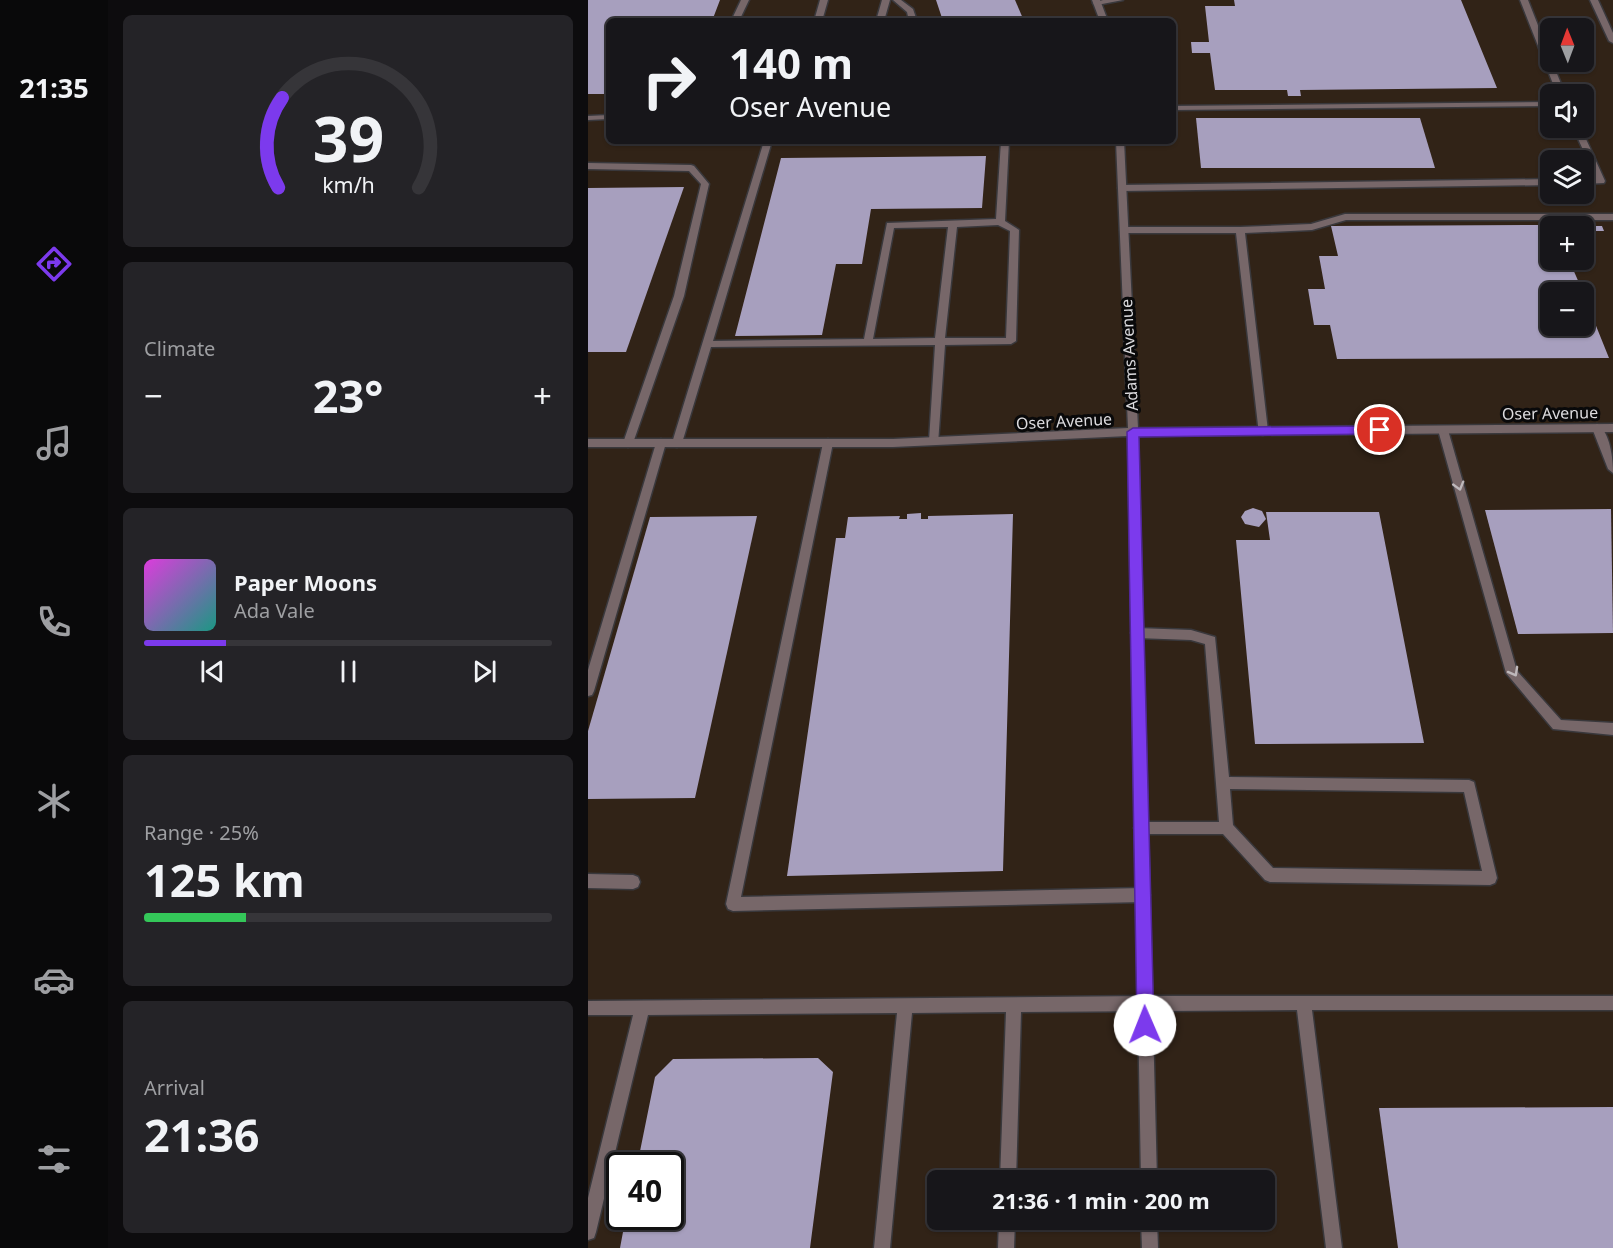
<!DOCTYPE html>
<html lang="en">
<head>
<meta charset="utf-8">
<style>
	body { margin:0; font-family:"Noto Sans",sans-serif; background:#242327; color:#f1f3f6; height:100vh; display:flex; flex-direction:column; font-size:22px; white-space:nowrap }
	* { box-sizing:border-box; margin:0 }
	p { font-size:20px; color:#9e9fa2 }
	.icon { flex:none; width:33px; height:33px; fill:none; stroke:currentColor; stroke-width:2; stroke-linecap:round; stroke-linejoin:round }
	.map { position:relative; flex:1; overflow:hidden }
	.side { display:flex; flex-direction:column; gap:15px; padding:15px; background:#0d0c0e; width:480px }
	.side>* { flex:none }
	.top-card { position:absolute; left:18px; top:18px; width:570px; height:126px; border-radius:9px; box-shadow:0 2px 4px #0004,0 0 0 2px #363539; background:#17161a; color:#f1f3f6; overflow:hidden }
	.needle { width:39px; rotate:359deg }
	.controls { position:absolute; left:952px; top:18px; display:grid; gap:12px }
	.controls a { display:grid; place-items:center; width:54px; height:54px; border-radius:9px; background:#17161a; box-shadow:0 2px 4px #0004,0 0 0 2px #363539; font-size:30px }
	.speed { position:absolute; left:18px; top:1152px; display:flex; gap:12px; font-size:30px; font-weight:700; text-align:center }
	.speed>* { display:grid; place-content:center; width:78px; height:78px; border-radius:50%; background:#17161a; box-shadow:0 2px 4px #0004,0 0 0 2px #363539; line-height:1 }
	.speed .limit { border:3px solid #111; border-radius:9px; background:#fff; color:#111 }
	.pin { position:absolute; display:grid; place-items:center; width:51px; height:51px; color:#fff; margin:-26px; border:3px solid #fff; border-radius:50%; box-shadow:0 2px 6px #0007 }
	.me { position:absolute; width:66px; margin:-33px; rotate:359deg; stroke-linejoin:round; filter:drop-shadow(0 0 4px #0008) }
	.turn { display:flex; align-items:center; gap:21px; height:126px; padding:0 24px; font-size:27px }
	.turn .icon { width:78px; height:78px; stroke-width:2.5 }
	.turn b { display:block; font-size:42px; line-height:51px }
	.big { font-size:45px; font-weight:700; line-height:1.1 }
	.side .widget { flex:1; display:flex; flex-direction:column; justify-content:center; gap:9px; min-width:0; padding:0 21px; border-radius:9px; background:#242327 }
	.side .dial { align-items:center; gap:0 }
	.dial svg { height:156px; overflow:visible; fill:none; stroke:#363539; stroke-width:7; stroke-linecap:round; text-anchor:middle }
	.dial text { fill:#f1f3f6; stroke:none }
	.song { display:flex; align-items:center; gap:18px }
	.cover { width:72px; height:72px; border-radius:9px; background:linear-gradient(135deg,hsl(300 70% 55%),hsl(170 70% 35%)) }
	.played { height:6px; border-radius:3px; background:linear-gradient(90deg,#7c3aed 20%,#363539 20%) }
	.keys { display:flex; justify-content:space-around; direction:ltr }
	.heat { display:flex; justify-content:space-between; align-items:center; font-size:33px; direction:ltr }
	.charge { height:9px; border-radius:4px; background:linear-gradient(90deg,#34c759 25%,#363539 0) }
	.trip { position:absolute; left:339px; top:1170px; width:348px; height:60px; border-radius:9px; background:#17161a; box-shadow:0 2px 4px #0004,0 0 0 2px #363539; font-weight:700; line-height:60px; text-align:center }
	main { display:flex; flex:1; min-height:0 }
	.dock { display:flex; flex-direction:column; width:108px; justify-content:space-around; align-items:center; background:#09090a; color:#9e9fa2 }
	.dock .icon { width:42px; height:42px }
	.dock .active { color:#7c3aed }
	.dock b { font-size:27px; color:#f1f3f6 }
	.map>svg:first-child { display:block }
	.industrial { fill:#312317; fill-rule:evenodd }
	.building { fill:#a79fbe }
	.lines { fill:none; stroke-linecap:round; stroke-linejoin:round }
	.service-casing { stroke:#39383c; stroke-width:3 }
	.tertiary-casing { stroke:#39383c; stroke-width:3 }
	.service { fill:#776769; fill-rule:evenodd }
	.tertiary { fill:#776769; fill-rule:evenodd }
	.oneway { stroke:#beb8bb }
	.route { fill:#7c3aed; stroke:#51269a; stroke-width:1.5 }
	.labels { text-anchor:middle; stroke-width:6; stroke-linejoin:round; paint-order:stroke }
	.street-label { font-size:16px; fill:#dcdbde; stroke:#09090a }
</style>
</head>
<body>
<main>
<nav class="dock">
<b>21:35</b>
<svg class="icon active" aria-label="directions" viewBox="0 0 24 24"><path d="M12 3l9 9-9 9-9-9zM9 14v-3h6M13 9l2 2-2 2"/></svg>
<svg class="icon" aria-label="music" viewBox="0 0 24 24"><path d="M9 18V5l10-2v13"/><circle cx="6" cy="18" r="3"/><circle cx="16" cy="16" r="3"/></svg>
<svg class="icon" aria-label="phone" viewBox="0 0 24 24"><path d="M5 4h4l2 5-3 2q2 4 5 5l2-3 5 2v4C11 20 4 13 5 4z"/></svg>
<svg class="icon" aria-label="climate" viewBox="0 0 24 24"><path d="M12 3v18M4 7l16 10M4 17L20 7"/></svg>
<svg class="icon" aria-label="car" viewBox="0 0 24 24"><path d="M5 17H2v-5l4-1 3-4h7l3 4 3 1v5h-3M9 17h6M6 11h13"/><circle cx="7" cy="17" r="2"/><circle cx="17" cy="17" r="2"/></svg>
<svg class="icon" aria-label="filters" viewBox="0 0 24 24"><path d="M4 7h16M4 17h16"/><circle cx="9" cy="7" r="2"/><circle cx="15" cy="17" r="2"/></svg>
</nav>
<section class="side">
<div class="widget dial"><svg viewBox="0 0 100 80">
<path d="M14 69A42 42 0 1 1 86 69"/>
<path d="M14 69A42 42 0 0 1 16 23" stroke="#7c3aed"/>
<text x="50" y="56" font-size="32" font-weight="700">39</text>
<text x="50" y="72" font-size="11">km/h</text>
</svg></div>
<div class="widget"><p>Climate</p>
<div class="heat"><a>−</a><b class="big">23°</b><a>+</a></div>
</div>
<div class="widget">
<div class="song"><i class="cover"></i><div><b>Paper Moons</b><p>Ada Vale</p></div></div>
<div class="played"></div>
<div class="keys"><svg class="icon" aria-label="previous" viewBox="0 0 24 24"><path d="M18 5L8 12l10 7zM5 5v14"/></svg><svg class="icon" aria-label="pause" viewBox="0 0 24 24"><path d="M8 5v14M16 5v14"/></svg><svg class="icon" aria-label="next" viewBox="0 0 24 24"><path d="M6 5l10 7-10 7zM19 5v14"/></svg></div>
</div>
<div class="widget"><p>Range · 25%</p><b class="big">125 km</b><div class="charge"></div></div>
<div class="widget"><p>Arrival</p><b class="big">21:36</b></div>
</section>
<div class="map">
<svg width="1025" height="1248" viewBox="0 0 1025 1248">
	<rect width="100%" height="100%" fill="#1f1e22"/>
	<path class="industrial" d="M0,0H1025V1248H0ZM21,21H585V141H21ZM963,28H996V62H963ZM963,94H996V128H963ZM963,160H996V194H963ZM963,226H996V260H963ZM963,292H996V326H963ZM32,1166H82V1216H32ZM350,1180H676V1220H350Z"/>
	<g class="building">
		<path d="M0,0H132L124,21H21V94H0Z"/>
		<path d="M348,0H427L436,21H355Z"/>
		<path d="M646,0H873L909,88L712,90L713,96H700L699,90H627L622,53H604L603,42H621L617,6H647Z"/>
		<path d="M608,118H832L847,168H613Z"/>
		<path d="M398,156L394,208L283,209L274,264H248L234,335L147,336L193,158Z"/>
		<path d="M96,187L38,352H0V188Z"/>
		<path d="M963,225V260H981L995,292H963V326H996V296L1021,358L749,359L742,325H726L720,289H737L731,256H750L743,226Z"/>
		<path d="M996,226H1014L1016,231H996Z"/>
		<path d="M665,508L674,511L678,519L671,527L657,524L653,517L657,511Z"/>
		<path d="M1023,509L1025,633L930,634L897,510Z"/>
		<path d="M678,512H791L836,743L667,744L648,540H682Z"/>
		<path d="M333,513V519H340V516L425,514L415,871L199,876L248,538H257L260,517L312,516L311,519H319V514Z"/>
		<path d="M169,516L107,798L0,799V731L62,517Z"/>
		<path d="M230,1058L245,1072L222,1248H32L38,1216H82V1166H49L67,1077L85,1059Z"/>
		<path d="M1025,1107V1248H810L791,1108Z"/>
	</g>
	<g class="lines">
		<g class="service-casing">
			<g id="service">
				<path d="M153,0H161L151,21H143Z"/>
				<path d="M232,0H240L234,21H226Z"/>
				<path d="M294,0H302L296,21H288Z"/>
				<path d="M305,0H313L325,9L329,21H321L319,12Z"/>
				<path d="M515,0H535L509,5L505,3Z"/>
				<path d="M932,0H940L977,94H969Z"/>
				<path d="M1002,0H1010L1025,33V43L1021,41Z"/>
				<path d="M963,102V106L585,110V106Z"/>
				<path d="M21,115V119L0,120V116Z"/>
				<path d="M985,128H993L1017,181L1016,183L996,184V178H1008Z"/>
				<path d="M176,141H184L125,341L276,339L299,223L408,219L413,141H421L417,221L431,230L428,341L423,344L357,345L350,444H342L341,441L347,345L123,347L94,443L89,447L85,446L84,443ZM410,225L422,231L418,338H357L369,227ZM360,227L347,338L285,339L306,228Z"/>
				<path d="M0,163L103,165L106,166L121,184L96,296L45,443L40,447L35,443L86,296L113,184L101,171L0,169Z"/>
				<path d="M963,179V185L534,191L530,188L534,185Z"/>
				<path d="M757,214H1025V220H758L724,230L657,233L680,431L675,435L671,434L648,233H536L532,230L536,227H652L723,224Z"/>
				<path d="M1009,424C1022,431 1025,459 1025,473L1020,469L1004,428Z"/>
				<path d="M855,426L860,430L929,671L973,720L1025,723V735L965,729L918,673L850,430Z"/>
				<path d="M73,439L78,443L6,691L4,695L0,696V670L68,443Z"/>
				<path d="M240,439L245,443L153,897L555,888L560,890L562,895L560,900L555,902L145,911L140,909L138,904L235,443Z"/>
				<path d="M549,628L603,630L627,637L641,777L881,780L886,782L909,878L907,883L902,885L682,882L677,880L635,834H553L548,832L546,828L548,824L553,822H631L617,644L603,640L549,638L545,637L543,633L545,629ZM642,789L876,792L894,871L685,868L645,825Z"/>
				<path d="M0,874L45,875L50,877L52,882L50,887L45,889L0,888Z"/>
				<path d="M557,996H1025V1010H724L754,1248H738L709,1010L433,1012L428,1180H412L418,1012L324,1013L302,1248H286L309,1013L60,1015L8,1232L6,1238L0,1240V1198L45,1015H0V1001Z"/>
				<path d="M411,1220H427L426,1248H410Z"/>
			</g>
		</g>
		<g class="tertiary-casing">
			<g id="tertiary">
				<path d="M504,0H512L520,21H512Z"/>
				<path d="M528,141H536L550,428L1025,424V432L550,436L569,1180H553L540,436L305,447H0V439H305L540,428Z"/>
				<path d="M553,1220H569L570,1248H554Z"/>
			</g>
		</g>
		<use href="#service" class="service"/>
		<use href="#tertiary" class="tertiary"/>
	</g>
	<defs><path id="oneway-chevron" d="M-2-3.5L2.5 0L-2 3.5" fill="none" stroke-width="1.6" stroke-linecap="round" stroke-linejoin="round" transform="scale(1.5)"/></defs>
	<g class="oneway">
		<use href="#oneway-chevron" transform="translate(871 486) rotate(74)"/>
		<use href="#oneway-chevron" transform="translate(926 672) rotate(61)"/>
	</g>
	<path class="route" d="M792,426L798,430L792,434L551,437L566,1025L563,1031L557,1034L551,1031L549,1025L539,432L545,428Z"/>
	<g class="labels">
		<g class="street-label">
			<text transform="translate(541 355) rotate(-93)" y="6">Adams Avenue</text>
			<text transform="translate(962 413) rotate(-1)" y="6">Oser Avenue</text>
			<text transform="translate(476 421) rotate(-3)" y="6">Oser Avenue</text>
		</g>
	</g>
</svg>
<div class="controls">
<a><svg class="needle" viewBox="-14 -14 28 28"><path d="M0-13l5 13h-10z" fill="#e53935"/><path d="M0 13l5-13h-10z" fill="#9e9fa2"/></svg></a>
<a><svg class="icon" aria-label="sound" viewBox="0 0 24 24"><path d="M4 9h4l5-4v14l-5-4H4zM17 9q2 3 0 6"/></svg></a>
<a><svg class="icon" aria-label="layers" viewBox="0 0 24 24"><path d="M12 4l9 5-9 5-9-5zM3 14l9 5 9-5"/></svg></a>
<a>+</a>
<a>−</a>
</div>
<div class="speed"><div class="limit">40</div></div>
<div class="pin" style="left:792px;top:430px;background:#d93025"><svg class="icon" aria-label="arrive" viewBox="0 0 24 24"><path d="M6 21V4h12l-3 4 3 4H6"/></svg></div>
<svg class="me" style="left:557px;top:1025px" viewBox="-20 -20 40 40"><circle r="19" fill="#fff"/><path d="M0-13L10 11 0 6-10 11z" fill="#7c3aed"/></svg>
<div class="trip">21:36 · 1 min · 200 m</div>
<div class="top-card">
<div class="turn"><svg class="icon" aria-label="right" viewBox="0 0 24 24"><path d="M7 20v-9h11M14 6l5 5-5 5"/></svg><div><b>140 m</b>Oser Avenue</div></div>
</div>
</div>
</main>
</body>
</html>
